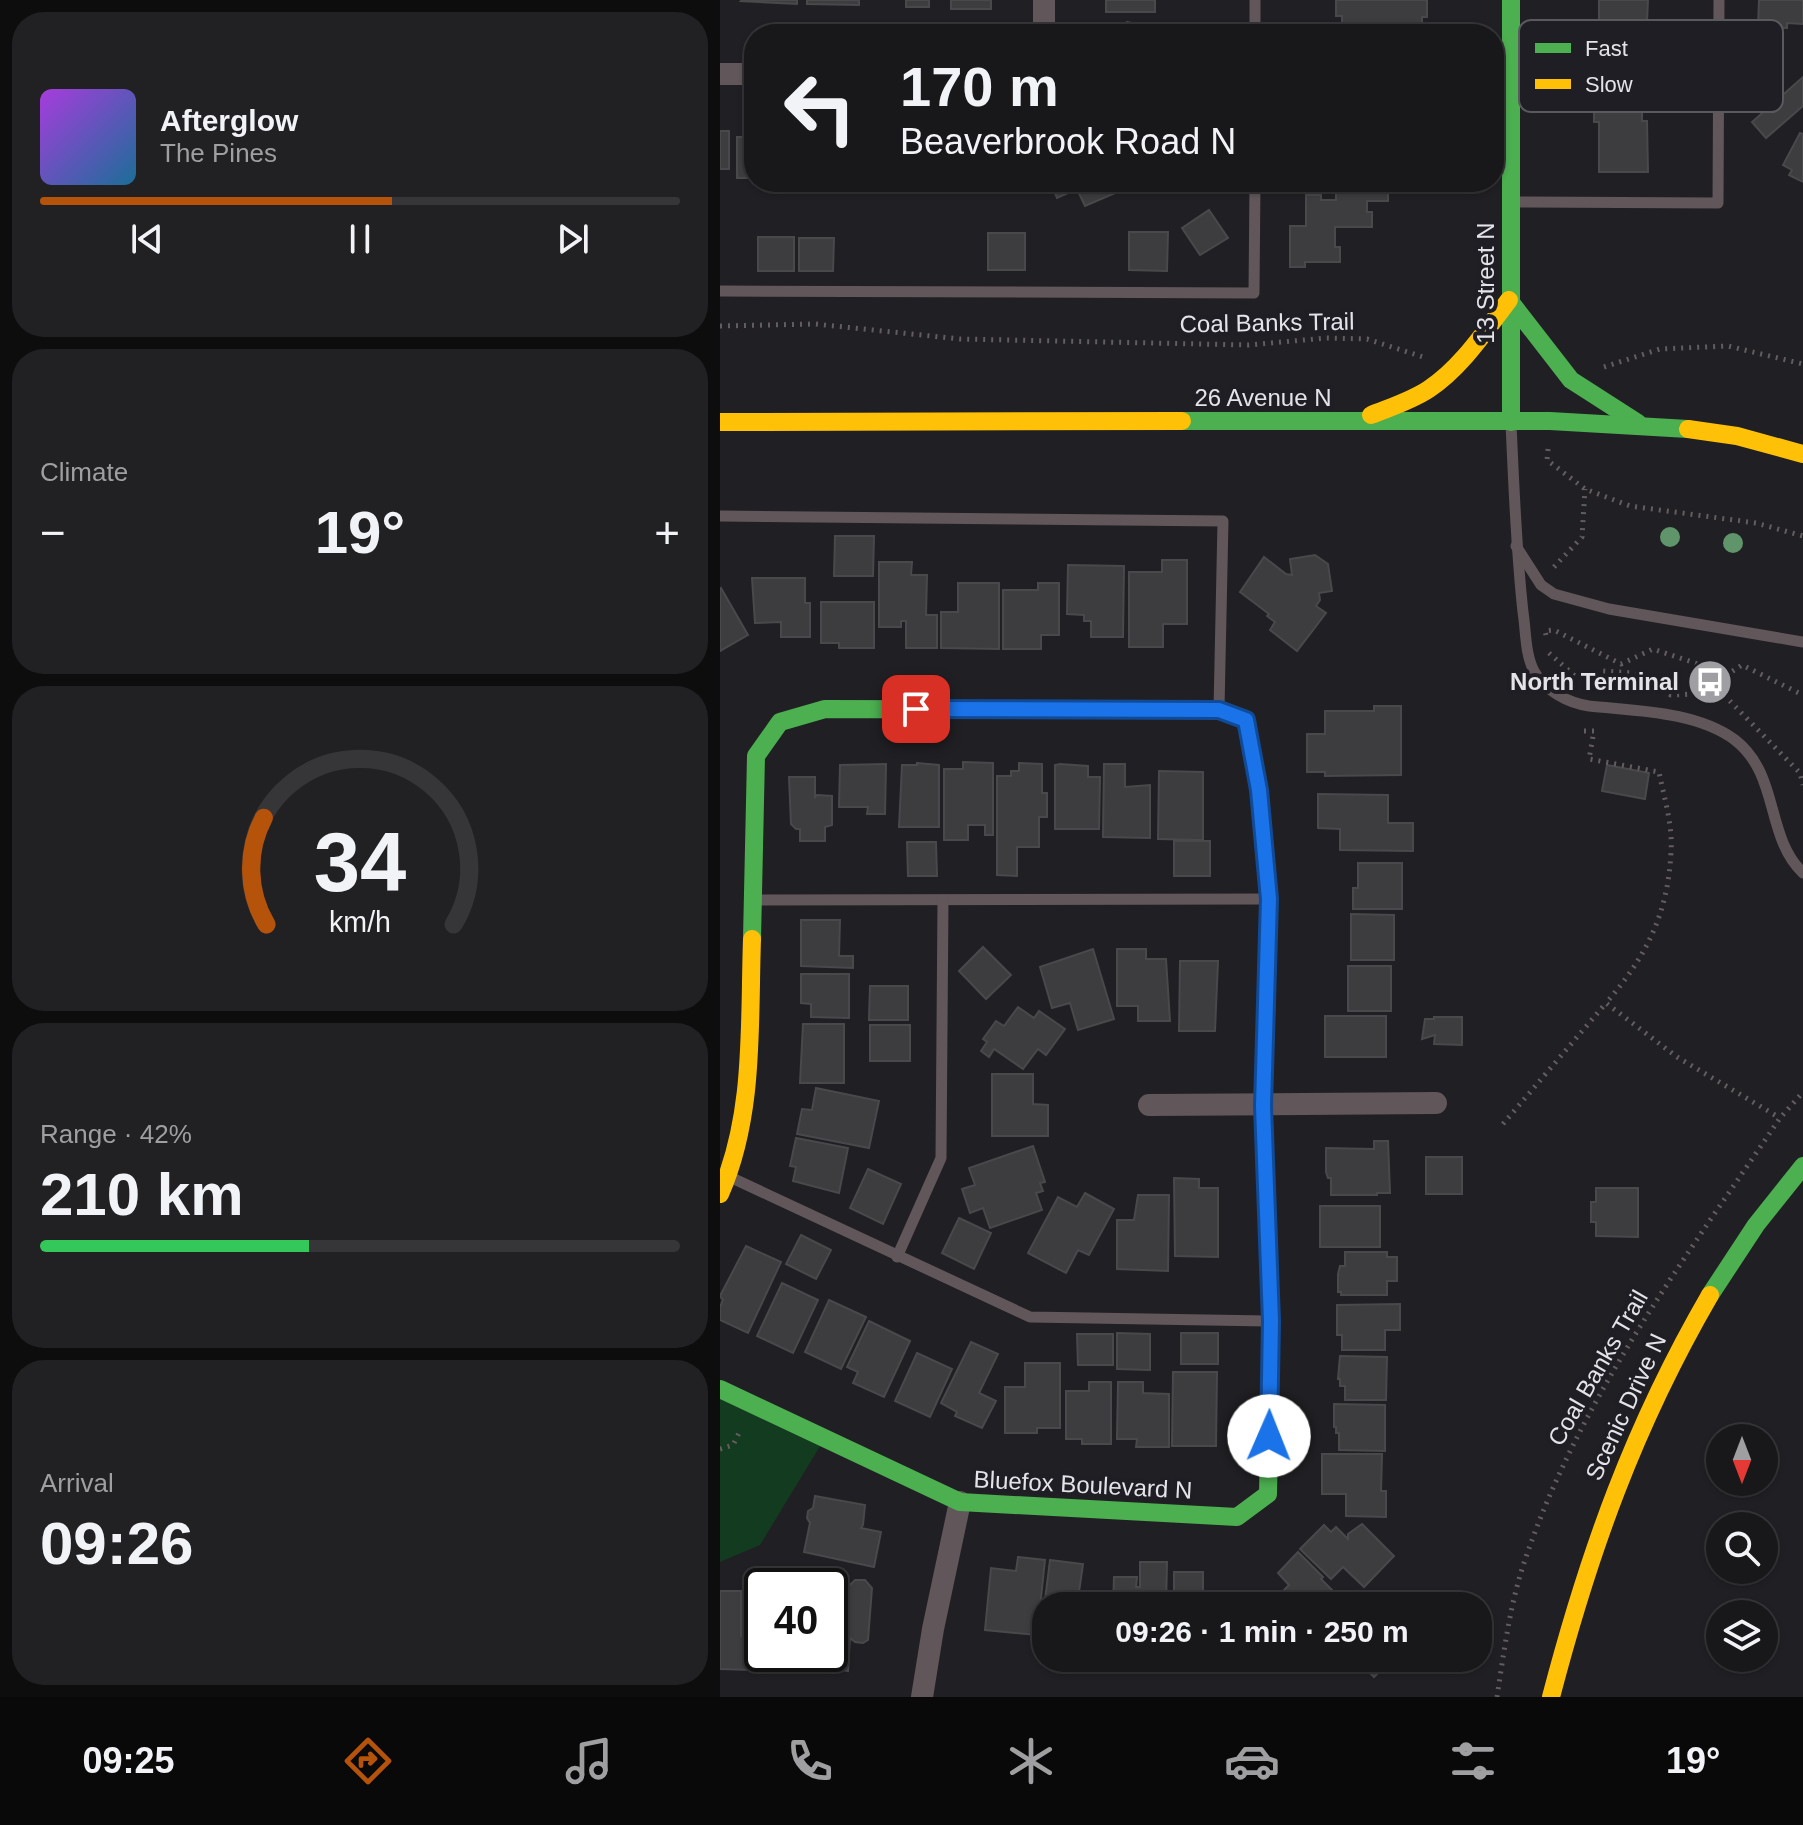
<!DOCTYPE html>
<html lang="en">
<head>
<meta charset="utf-8">
<style>
	body { margin:0; font-family:Helvetica,sans-serif; background:#212023; color:#f1f3f6; height:100vh; display:flex; flex-direction:column; font-size:30px; white-space:nowrap }
	* { box-sizing:border-box; margin:0 }
	p { font-size:26px; color:#9f9fa2 }
	.icon { flex:none; width:44px; height:44px; fill:none; stroke:currentColor; stroke-width:2; stroke-linecap:round; stroke-linejoin:round }
	.map { position:relative; flex:1; overflow:hidden }
	.details { display:flex; flex-direction:column; gap:12px; padding:12px; background:#0d0d0e; width:720px }
	.details>* { flex:none }
	.guide { position:absolute; left:24px; top:24px; width:760px; height:168px; border-radius:32px; box-shadow:0 2px 6px #0004,0 0 0 2px #363639; background:#18171a; color:#f1f3f6; overflow:hidden }
	.needle { width:52px; rotate:180deg }
	.tools { position:absolute; left:986px; top:1424px; display:grid; gap:16px }
	.tools a { display:grid; place-items:center; width:72px; height:72px; border-radius:50%; background:#18171a; box-shadow:0 2px 6px #0004,0 0 0 2px #363639; font-size:40px }
	.speed { position:absolute; left:24px; top:1568px; display:flex; gap:16px; font-size:40px; font-weight:700; text-align:center }
	.speed>* { display:grid; place-content:center; width:104px; height:104px; border-radius:50%; background:#18171a; box-shadow:0 2px 6px #0004,0 0 0 2px #363639; line-height:1 }
	.speed .limit { border:4px solid #111; border-radius:12px; background:#fff; color:#111 }
	.pin { position:absolute; display:grid; place-items:center; width:68px; height:68px; color:#fff; margin:-34px; border-radius:16px; box-shadow:0 4px 12px #0006 }
	.me { position:absolute; width:88px; margin:-44px; rotate:1deg; stroke-linejoin:round; filter:drop-shadow(0 0 6px #0008) }
	.turn { display:flex; align-items:center; gap:28px; height:168px; padding:0 24px; font-size:36px }
	.turn .icon { width:104px; height:104px; stroke-width:2.5 }
	.turn b { display:block; font-size:56px; line-height:68px }
	.big { font-size:60px; font-weight:600; line-height:1.1 }
	.details .tile { flex:1; display:flex; flex-direction:column; justify-content:center; gap:12px; min-width:0; padding:0 28px; border-radius:32px; background:#212023 }
	.details .dial { align-items:center; gap:0 }
	.dial svg { height:208px; overflow:visible; fill:none; stroke:#363639; stroke-width:7; stroke-linecap:round; text-anchor:middle }
	.dial text { fill:#f1f3f6; stroke:none }
	.song { display:flex; align-items:center; gap:24px }
	.cover { width:96px; height:96px; border-radius:12px; background:linear-gradient(135deg,hsl(280 70% 55%),hsl(200 70% 35%)) }
	.played { height:8px; border-radius:4px; background:linear-gradient(90deg,#b45309 55%,#363639 55%) }
	.keys { display:flex; justify-content:space-around; direction:ltr }
	.heat { display:flex; justify-content:space-between; align-items:center; font-size:44px; direction:ltr }
	.charge { height:12px; border-radius:6px; background:linear-gradient(90deg,#34c759 42%,#363639 0) }
	.trip { position:absolute; left:312px; top:1592px; width:460px; height:80px; border-radius:32px; background:#18171a; box-shadow:0 2px 6px #0004,0 0 0 2px #363639; font-weight:600; line-height:80px; text-align:center }
	.dock { display:flex; height:128px; justify-content:space-around; align-items:center; background:#0a090a; color:#9f9fa2 }
	.dock .icon { width:56px; height:56px }
	.dock .selected { color:#b45309 }
	.dock b { font-size:36px; color:#f1f3f6 }
	main { display:flex; flex:1; min-height:0 }
	.map>svg:first-child { display:block }
	.green { fill:#133b1f }
	.building { fill:#3d3c3f; stroke:#49484b; stroke-width:2 }
	.lines { fill:none; stroke-linecap:round; stroke-linejoin:round }
	.path { stroke:#645d5f; stroke-width:5; stroke-dasharray:2 6; stroke-linecap:butt }
	.lane { stroke:#615659; stroke-width:11 }
	.street { stroke:#615659; stroke-width:22 }
	.fast { stroke:#4caf50; stroke-width:18 }
	.slow { stroke:#ffc107; stroke-width:18 }
	.tree { fill:#60956c }
	.route-casing { stroke:#114b97; stroke-width:20 }
	.route { stroke:#1a73e8; stroke-width:14 }
	.labels { text-anchor:middle; stroke-width:8; stroke-linejoin:round; paint-order:stroke }
	.street-label { font-size:24px; fill:#e4e3e7; stroke:#1f1e24 }
	.poi-label { font-size:24px; font-weight:bold; fill:#e4e3e7; stroke:#1f1e24; text-anchor:end }
	.key { fill:#1f1e24; stroke:#5a595e; stroke-width:2 }
	.key-label { font-size:22px; fill:#e4e3e7 }
</style>
</head>
<body>
<main>
<section class="details">
<div class="tile">
<div class="song"><i class="cover"></i><div><b>Afterglow</b><p>The Pines</p></div></div>
<div class="played"></div>
<div class="keys"><svg class="icon" aria-label="previous" viewBox="0 0 24 24"><path d="M18 5L8 12l10 7zM5 5v14"/></svg><svg class="icon" aria-label="pause" viewBox="0 0 24 24"><path d="M8 5v14M16 5v14"/></svg><svg class="icon" aria-label="next" viewBox="0 0 24 24"><path d="M6 5l10 7-10 7zM19 5v14"/></svg></div>
</div>
<div class="tile"><p>Climate</p>
<div class="heat"><a>−</a><b class="big">19°</b><a>+</a></div>
</div>
<div class="tile dial"><svg viewBox="0 0 100 80">
<path d="M14 69A42 42 0 1 1 86 69"/>
<path d="M14 69A42 42 0 0 1 13 28" stroke="#b45309"/>
<text x="50" y="56" font-size="32" font-weight="700">34</text>
<text x="50" y="72" font-size="11">km/h</text>
</svg></div>
<div class="tile"><p>Range · 42%</p><b class="big">210 km</b><div class="charge"></div></div>
<div class="tile"><p>Arrival</p><b class="big">09:26</b></div>
</section>
<div class="map">
<svg width="1083" height="1697" viewBox="0 0 1083 1697">
	<rect width="100%" height="100%" fill="#201f23"/>
	<path class="green" d="M0,1389L105,1438L40,1545L0,1562Z"/>
	<g class="building">
		<path d="M77,0V4L21,1L22,0Z"/>
		<path d="M87,0H139V5L87,4Z"/>
		<rect x="186" y="0" width="23" height="7"/>
		<rect x="231" y="0" width="40" height="9"/>
		<rect x="386" y="0" width="49" height="12"/>
		<path d="M616,0H707V17H702V28H674V23H649V27H622V16H616Z"/>
		<path d="M879,0H928L927,21H923V71H928V97H922V121H927L928,172H879V122H874V96H878L879,71H874V21H879Z"/>
		<path d="M1039,0H1083V24L1067,23V28L1038,26Z"/>
		<path d="M407,22L455,33L402,34Z"/>
		<path d="M1083,77V106L1046,138L1032,122Z"/>
		<rect x="0" y="131" width="9" height="38"/>
		<path d="M1080,133L1083,134V182L1069,175L1072,170L1063,165Z"/>
		<rect x="17" y="137" width="17" height="41"/>
		<path d="M271,182H318V190L271,189Z"/>
		<path d="M338,182H396L400,191L365,206L357,189L337,198L335,193L341,190Z"/>
		<path d="M616,182H663V186H668V201H647V212H652V227H615V247H620V262H585V267H570V226H586V195H601V200H616Z"/>
		<path d="M489,210L508,238L480,255L462,228Z"/>
		<path d="M409,232H448L447,271L409,270Z"/>
		<rect x="268" y="233" width="37" height="37"/>
		<rect x="38" y="237" width="36" height="34"/>
		<path d="M79,238H114L113,271H79Z"/>
		<path d="M115,536H154L153,576H114Z"/>
		<path d="M595,555L608,564L612,591L599,593L600,600L596,606L606,613L577,651L550,630L555,622L547,616L549,614L520,592L544,557L566,574L572,575L570,559Z"/>
		<path d="M442,560H467V624H443V647H409V572H442Z"/>
		<path d="M159,562H192L191,575H207L206,615H217V648H186V621H181V627H159Z"/>
		<path d="M348,565L404,566L403,637H371V621H364V615L347,614Z"/>
		<path d="M32,578H85V603H90V637H61V622L35,623Z"/>
		<path d="M238,583H279V649L221,648V612H238Z"/>
		<path d="M318,583H339V635H321V649H283V590H318Z"/>
		<path d="M1,588L28,635L0,651V589Z"/>
		<path d="M101,602H154V648H119V643H101Z"/>
		<path d="M654,706H681V775L605,776V772H587V734H605V711H654Z"/>
		<path d="M243,762L273,763V835H265V825H248V840H224V769H243Z"/>
		<path d="M197,763L219,765V827H179L182,765H197Z"/>
		<path d="M299,763L322,764V793H327V817H319V847H297V876L277,875V776H291V771H299Z"/>
		<path d="M166,764L165,814H147L148,807H119L120,765Z"/>
		<path d="M340,764L368,766V777H380L379,829H335V765Z"/>
		<path d="M384,764H405V787L430,785V838L383,837Z"/>
		<path d="M887,765L929,773L925,799L882,791Z"/>
		<path d="M439,771L483,772V840L438,839Z"/>
		<path d="M69,777H95V797L97,795L112,796V825L105,827V841H80V829H76L71,824Z"/>
		<path d="M598,794L668,795V823H693V851L620,850V829L598,828Z"/>
		<rect x="454" y="841" width="36" height="35"/>
		<path d="M187,842H216L217,876H188Z"/>
		<path d="M638,863H682V909H633V888H638Z"/>
		<path d="M631,914L674,915V960H631Z"/>
		<path d="M81,920H120L119,956H133V968L81,966Z"/>
		<path d="M263,947L291,975L266,999L239,971Z"/>
		<path d="M373,949L394,1019L358,1030L350,1003L332,1008L320,967Z"/>
		<path d="M397,949H426V959H446L450,1021H418V1006H397Z"/>
		<path d="M460,961H498L495,1031H459Z"/>
		<rect x="628" y="966" width="43" height="45"/>
		<path d="M81,974H129V1018L91,1017V1004L81,1003Z"/>
		<path d="M150,986H188V1020H149Z"/>
		<path d="M298,1007L314,1018L319,1011L345,1029L326,1055L318,1049L303,1069L274,1049L269,1057L261,1051L267,1042L263,1039L276,1021L284,1026Z"/>
		<rect x="605" y="1016" width="61" height="41"/>
		<path d="M714,1017H742V1045L714,1044L715,1035L702,1039L705,1019H714Z"/>
		<path d="M83,1024H124V1083H80Z"/>
		<rect x="150" y="1025" width="40" height="36"/>
		<path d="M272,1074H313V1104L328,1105V1136H272Z"/>
		<path d="M96,1088L159,1101L149,1148L77,1134L82,1109L92,1110Z"/>
		<path d="M76,1138L128,1148L119,1193L73,1181L76,1167L70,1166Z"/>
		<path d="M654,1141H668L670,1193H657V1195H611V1178H608L606,1172V1148L654,1149Z"/>
		<path d="M313,1146L325,1182L320,1183L323,1191L316,1193L322,1210L270,1228L263,1208L250,1213L242,1189L255,1185L249,1168Z"/>
		<rect x="706" y="1157" width="36" height="37"/>
		<path d="M148,1169L181,1184L163,1224L130,1208Z"/>
		<path d="M454,1178L479,1179V1188H498V1257L455,1256Z"/>
		<path d="M876,1188H918V1237L876,1236V1222H871V1202H876Z"/>
		<path d="M365,1193L394,1209L369,1255L358,1250L346,1273L308,1253L338,1197L357,1207Z"/>
		<path d="M418,1195H449L448,1271L397,1269V1220H414Z"/>
		<rect x="600" y="1206" width="60" height="41"/>
		<path d="M239,1218L271,1233L254,1269L222,1253Z"/>
		<path d="M81,1235L111,1250L96,1279L66,1264Z"/>
		<path d="M26,1246L61,1262L28,1333L0,1320V1307L3,1300L0,1296Z"/>
		<path d="M625,1252H667V1257H677V1281H667V1295H621V1292H618V1274L620,1266H625Z"/>
		<path d="M62,1283L98,1300L73,1353L37,1336Z"/>
		<path d="M109,1300L146,1317L121,1369L85,1352Z"/>
		<path d="M680,1304V1330H665V1350H622V1335H617V1305Z"/>
		<path d="M149,1321L190,1341L164,1397L133,1383L138,1372L127,1367Z"/>
		<path d="M397,1333L430,1334V1370L397,1369Z"/>
		<rect x="461" y="1333" width="37" height="31"/>
		<path d="M357,1334H393V1365H358Z"/>
		<path d="M251,1342L278,1354L259,1393L276,1401L262,1428L235,1416L237,1412L221,1403Z"/>
		<path d="M197,1353L232,1369L210,1417L175,1401Z"/>
		<path d="M620,1356L667,1357L666,1400H625V1386H620V1379H618Z"/>
		<path d="M305,1363H340V1428H317V1433H285V1387H305Z"/>
		<path d="M453,1372H497L496,1446H452Z"/>
		<path d="M369,1382H391V1444H362V1439H346V1391H369Z"/>
		<path d="M398,1382H423V1393L449,1394V1447H416L417,1439H397Z"/>
		<path d="M614,1404L665,1405V1451L619,1450V1433H616V1427H614Z"/>
		<path d="M602,1454H662L661,1491H666V1517L626,1516V1494H602Z"/>
		<path d="M95,1496L145,1505L143,1525L141,1528L161,1532L154,1567L84,1552L90,1523L87,1518L88,1511L93,1508Z"/>
		<path d="M642,1524L674,1556L644,1587L623,1567L611,1579L580,1549L604,1525L611,1532L616,1527L628,1539V1534Z"/>
		<path d="M578,1552L603,1577L601,1579L628,1606H556L552,1602L569,1585L558,1573Z"/>
		<path d="M298,1557L325,1560L317,1635L265,1630L271,1568L296,1571Z"/>
		<path d="M330,1560L363,1564L359,1592H365V1597L384,1599L383,1606H326V1633L321,1632Z"/>
		<path d="M420,1562H447L446,1606H393L394,1577H417L416,1587H420Z"/>
		<path d="M454,1572H483V1598L491,1591H501L507,1598V1606H454Z"/>
		<path d="M135,1580H145L152,1588L148,1640L143,1643L135,1642L130,1638L128,1671L121,1670V1668L97,1669L98,1654H110V1592H123Z"/>
		<path d="M0,1591H21V1636H32L31,1670L0,1669Z"/>
		<path d="M45,1654H76L75,1671H45Z"/>
		<path d="M635,1658H673L654,1677Z"/>
	</g>
	<g class="lines">
		<g class="path">
			<path d="M0,326L95,324L240,339L529,345L606,338L647,339L703,357"/>
			<path d="M884,367L940,349L1008,346L1083,364"/>
			<path d="M828,449L827,460L865,489L910,506L1036,523L1083,536"/>
			<path d="M834,567L862,537L865,489"/>
			<path d="M826,635L825,631L834,630L901,664L933,649L1008,674L1022,665L1083,695"/>
			<path d="M829,653L856,677L883,671L914,673L951,695L1002,693L1080,773L1083,785"/>
			<path d="M864,731H874L869,759L939,772C944,797 953,826 951,852C948,914 926,957 886,1003"/>
			<path d="M783,1124L886,1003L957,1057L1060,1118"/>
			<path d="M0,1449L13,1445L21,1429"/>
			<path d="M777,1697C784,1652 790,1603 805,1560C859,1399 966,1257 1060,1118L1083,1092"/>
		</g>
		<g class="lane">
			<path d="M535,34V0"/>
			<path d="M794,202L998,203L999,0"/>
			<path d="M0,291L534,293L535,182"/>
			<path d="M791,424C794,487 796,549 803,612C806,631 805,654 814,671C824,690 848,703 869,706C915,711 976,711 1015,740C1060,775 1045,837 1083,873"/>
			<path d="M0,516L503,521L499,709"/>
			<path d="M796,546L821,585L834,594L889,609L1083,642"/>
			<path d="M34,900L545,899"/>
			<path d="M12,1178L310,1317L547,1321"/>
			<path d="M177,1257L221,1158L223,900"/>
		</g>
		<g class="street">
			<path d="M324,34V0"/>
			<path d="M0,74H34"/>
			<path d="M429,1105L716,1103"/>
			<path d="M202,1697L213,1629L240,1502"/>
		</g>
		<g class="fast">
			<path d="M791,0V422"/>
			<path d="M789,300L851,380L918,423"/>
			<path d="M462,421H830L968,429"/>
			<path d="M32,939L36,756L60,722L105,709L499,710L526,720L539,790L549,899L546,1017"/>
			<path d="M990,1295L1036,1225L1083,1166"/>
			<path d="M0,1389L240,1502L517,1517L548,1494L549,1442"/>
		</g>
		<g class="slow">
			<path d="M651,415C671,407 691,401 709,389C742,367 765,331 789,300"/>
			<path d="M0,422L462,421"/>
			<path d="M968,429L1017,436L1083,454"/>
			<path d="M546,1017L543,1106L551,1321L549,1442"/>
			<path d="M0,1194C35,1115 29,1024 32,939"/>
			<path d="M831,1697C869,1552 914,1426 990,1295"/>
		</g>
	</g>
	<g class="tree">
		<circle cx="950" cy="537" r="10"/>
		<circle cx="1013" cy="543" r="10"/>
	</g>
	<g class="lines">
		<g class="route-casing">
			<path id="route" d="M196,709L499,710L526,720L539,790L549,899L543,1106L551,1321L549,1436"/>
		</g>
		<use href="#route" class="route"/>
	</g>
	<defs>
		<g id="bus-disc" transform="scale(2.3)"><circle r="9.5" fill="#9f9ea2" stroke="#1f1e24"/><path d="M-5-6H5V4H4V6H2V4H-2V6H-4V4H-5ZM-3.5-4V0h7V-4ZM-3.5 1.2v1.5H-2V1.2ZM2 1.2v1.5H3.5V1.2Z" fill="#fff"/></g>
	</defs>
	<g fill-rule="evenodd">
		<use href="#bus-disc" x="990" y="682"/>
	</g>
	<g class="labels">
		<g class="street-label">
			<text transform="translate(766 283) rotate(-90)" y="8">13 Street N</text>
			<text transform="translate(547 323) rotate(-1)" y="8">Coal Banks Trail</text>
			<text x="543" y="406">26 Avenue N</text>
			<text transform="translate(878 1368) rotate(-60)" y="8">Coal Banks Trail</text>
			<text transform="translate(906 1407) rotate(-65)" y="8">Scenic Drive N</text>
			<text transform="translate(363 1485) rotate(3)" y="8">Bluefox Boulevard N</text>
		</g>
		<g class="poi-label">
			<text x="959" y="690">North Terminal</text>
		</g>
	</g>
	<rect x="799" y="20" width="264" height="92" rx="12" class="key"/>
	<rect x="815" y="43" width="36" height="10" fill="#4caf50"/>
	<rect x="815" y="79" width="36" height="10" fill="#ffc107"/>
	<g class="key-label">
		<text x="865" y="56">Fast</text>
		<text x="865" y="92">Slow</text>
	</g>
</svg>
<div class="tools">
<a><svg class="needle" viewBox="-14 -14 28 28"><path d="M0-13l5 13h-10z" fill="#e53935"/><path d="M0 13l5-13h-10z" fill="#9f9fa2"/></svg></a>
<a><svg class="icon" aria-label="search" viewBox="0 0 24 24"><circle cx="10" cy="10" r="6"/><path d="M15 15l6 6"/></svg></a>
<a><svg class="icon" aria-label="layers" viewBox="0 0 24 24"><path d="M12 4l9 5-9 5-9-5zM3 14l9 5 9-5"/></svg></a>
</div>
<div class="speed"><div class="limit">40</div></div>
<div class="pin" style="left:196px;top:709px;background:#d93025"><svg class="icon" aria-label="arrive" viewBox="0 0 24 24"><path d="M6 21V4h12l-3 4 3 4H6"/></svg></div>
<svg class="me" style="left:549px;top:1436px" viewBox="-20 -20 40 40"><circle r="19" fill="#fff"/><path d="M0-13L10 11 0 6-10 11z" fill="#1a73e8"/></svg>
<div class="trip">09:26 · 1 min · 250 m</div>
<div class="guide">
<div class="turn"><svg class="icon" aria-label="left" viewBox="0 0 24 24"><path d="M17 20v-9H6M10 6l-5 5 5 5"/></svg><div><b>170 m</b>Beaverbrook Road N</div></div>
</div>
</div>
</main>
<nav class="dock">
<b>09:25</b>
<svg class="icon selected" aria-label="directions" viewBox="0 0 24 24"><path d="M12 3l9 9-9 9-9-9zM9 14v-3h6M13 9l2 2-2 2"/></svg>
<svg class="icon" aria-label="music" viewBox="0 0 24 24"><path d="M9 18V5l10-2v13"/><circle cx="6" cy="18" r="3"/><circle cx="16" cy="16" r="3"/></svg>
<svg class="icon" aria-label="phone" viewBox="0 0 24 24"><path d="M5 4h4l2 5-3 2q2 4 5 5l2-3 5 2v4C11 20 4 13 5 4z"/></svg>
<svg class="icon" aria-label="climate" viewBox="0 0 24 24"><path d="M12 3v18M4 7l16 10M4 17L20 7"/></svg>
<svg class="icon" aria-label="car" viewBox="0 0 24 24"><path d="M5 17H2v-5l4-1 3-4h7l3 4 3 1v5h-3M9 17h6M6 11h13"/><circle cx="7" cy="17" r="2"/><circle cx="17" cy="17" r="2"/></svg>
<svg class="icon" aria-label="filters" viewBox="0 0 24 24"><path d="M4 7h16M4 17h16"/><circle cx="9" cy="7" r="2"/><circle cx="15" cy="17" r="2"/></svg>
<b>19°</b>
</nav>
</body>
</html>
